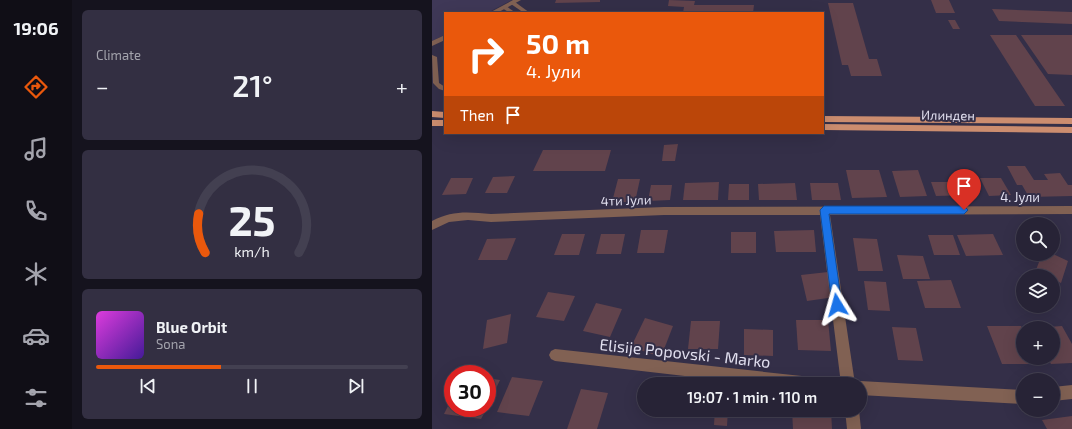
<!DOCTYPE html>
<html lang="en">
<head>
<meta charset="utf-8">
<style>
	body { margin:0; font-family:"Exo 2",sans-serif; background:#332f42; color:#f1f3f6; height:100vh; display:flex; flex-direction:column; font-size:15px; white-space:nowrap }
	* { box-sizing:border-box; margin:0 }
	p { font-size:13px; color:#a4a4ad }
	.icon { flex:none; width:22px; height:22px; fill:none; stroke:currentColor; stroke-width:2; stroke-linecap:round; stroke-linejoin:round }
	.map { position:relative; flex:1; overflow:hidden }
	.sheet { display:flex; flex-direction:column; gap:10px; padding:10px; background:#15131e; width:360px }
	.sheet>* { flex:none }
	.banner { position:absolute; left:12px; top:12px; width:380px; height:122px; border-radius:0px; box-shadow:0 4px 16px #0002,0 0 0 1px #434051; background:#ea580c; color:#fff; overflow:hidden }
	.tools { position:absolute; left:584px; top:217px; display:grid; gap:8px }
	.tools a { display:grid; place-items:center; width:44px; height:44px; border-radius:50%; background:#272336; box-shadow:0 4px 16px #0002,0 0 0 1px #434051; font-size:20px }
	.speed { position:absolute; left:12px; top:365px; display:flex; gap:8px; font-size:20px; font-weight:700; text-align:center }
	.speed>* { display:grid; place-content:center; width:52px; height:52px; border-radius:50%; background:#272336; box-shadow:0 4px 16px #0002,0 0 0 1px #434051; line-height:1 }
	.speed .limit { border:6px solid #d22; background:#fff; color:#111 }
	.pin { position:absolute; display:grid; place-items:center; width:34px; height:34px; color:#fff; margin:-41px -17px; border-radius:50% 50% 50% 0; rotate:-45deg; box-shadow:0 0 4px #0007 }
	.pin .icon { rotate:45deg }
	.me { position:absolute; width:44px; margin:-22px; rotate:352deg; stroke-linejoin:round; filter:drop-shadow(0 0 3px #0008) }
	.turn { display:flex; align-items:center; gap:14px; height:84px; padding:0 16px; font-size:18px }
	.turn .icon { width:52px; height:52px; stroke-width:2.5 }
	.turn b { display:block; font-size:28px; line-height:34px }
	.then { display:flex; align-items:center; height:38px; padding:0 16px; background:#0003; gap:8px; font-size:15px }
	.big { font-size:30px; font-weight:600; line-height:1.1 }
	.sheet .card { flex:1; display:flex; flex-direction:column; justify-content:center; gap:6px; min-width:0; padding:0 14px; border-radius:6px; background:#332f42 }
	.sheet .dial { align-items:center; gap:0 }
	.dial svg { height:104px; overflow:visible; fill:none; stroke:#434051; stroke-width:7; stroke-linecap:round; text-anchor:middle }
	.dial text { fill:#f1f3f6; stroke:none }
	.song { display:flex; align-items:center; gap:12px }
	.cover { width:48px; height:48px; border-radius:6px; background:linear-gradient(135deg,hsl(300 70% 55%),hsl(260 70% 35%)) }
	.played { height:4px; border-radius:2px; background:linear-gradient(90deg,#ea580c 40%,#434051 40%) }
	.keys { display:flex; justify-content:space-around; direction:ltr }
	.heat { display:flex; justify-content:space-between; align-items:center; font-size:22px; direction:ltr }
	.trip { position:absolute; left:205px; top:377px; width:230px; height:40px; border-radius:20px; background:#272336; box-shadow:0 4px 16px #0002,0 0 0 1px #434051; font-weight:600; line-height:40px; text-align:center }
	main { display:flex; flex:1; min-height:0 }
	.tabs { display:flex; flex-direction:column; width:72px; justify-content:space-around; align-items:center; background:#100e16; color:#a4a4ad }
	.tabs .icon { width:28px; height:28px }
	.tabs .selected { color:#ea580c }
	.tabs b { font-size:18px; color:#f1f3f6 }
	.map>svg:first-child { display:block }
	.built { fill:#3f3857 }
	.building { fill:#61434c }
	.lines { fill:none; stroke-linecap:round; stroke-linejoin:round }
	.service { fill:#816153; fill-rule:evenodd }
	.minor { fill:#816153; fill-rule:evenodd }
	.primary { fill:#cc8d6f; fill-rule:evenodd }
	.route { fill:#1a73e8; stroke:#114b97 }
	.labels { text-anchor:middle; stroke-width:4; stroke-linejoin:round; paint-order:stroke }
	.street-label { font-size:13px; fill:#e1dfef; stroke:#342f48 }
	.near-street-label { font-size:16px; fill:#e1dfef; stroke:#342f48 }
</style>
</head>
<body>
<main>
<nav class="tabs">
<b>19:06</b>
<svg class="icon selected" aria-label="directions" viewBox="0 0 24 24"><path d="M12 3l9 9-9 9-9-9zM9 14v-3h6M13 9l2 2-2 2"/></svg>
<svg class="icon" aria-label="music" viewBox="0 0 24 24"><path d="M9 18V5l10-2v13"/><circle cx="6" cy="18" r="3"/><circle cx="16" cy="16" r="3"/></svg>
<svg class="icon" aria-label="phone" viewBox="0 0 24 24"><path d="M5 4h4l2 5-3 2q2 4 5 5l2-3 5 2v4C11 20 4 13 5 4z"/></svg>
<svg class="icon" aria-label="climate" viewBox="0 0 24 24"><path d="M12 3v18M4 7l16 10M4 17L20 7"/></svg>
<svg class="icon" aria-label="car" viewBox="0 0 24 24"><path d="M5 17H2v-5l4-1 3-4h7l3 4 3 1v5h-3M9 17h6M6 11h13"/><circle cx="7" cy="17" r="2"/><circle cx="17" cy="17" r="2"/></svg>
<svg class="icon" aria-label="filters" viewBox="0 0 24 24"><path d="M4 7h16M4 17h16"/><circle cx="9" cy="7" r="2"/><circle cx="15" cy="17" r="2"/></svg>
</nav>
<section class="sheet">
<div class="card"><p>Climate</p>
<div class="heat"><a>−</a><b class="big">21°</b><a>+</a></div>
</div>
<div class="card dial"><svg viewBox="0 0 100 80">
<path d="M14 69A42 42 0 1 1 86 69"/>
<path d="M14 69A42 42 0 0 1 9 39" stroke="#ea580c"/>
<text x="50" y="56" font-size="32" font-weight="700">25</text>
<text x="50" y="72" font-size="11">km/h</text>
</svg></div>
<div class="card">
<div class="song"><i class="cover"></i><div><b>Blue Orbit</b><p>Sona</p></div></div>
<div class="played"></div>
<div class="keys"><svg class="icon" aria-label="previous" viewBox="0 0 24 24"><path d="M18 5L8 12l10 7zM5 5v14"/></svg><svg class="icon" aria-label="pause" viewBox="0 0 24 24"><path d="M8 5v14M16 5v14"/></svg><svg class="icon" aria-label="next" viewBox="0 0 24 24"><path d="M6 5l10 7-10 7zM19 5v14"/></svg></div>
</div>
</section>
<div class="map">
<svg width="640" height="429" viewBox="0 0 640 429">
	<rect width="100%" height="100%" fill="#342f48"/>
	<path class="built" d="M0,0H80L55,13H13V35L0,41Z"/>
	<g class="building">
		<path d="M124,0H168V2L123,3Z"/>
		<path d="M237,0L263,1L262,5H322L321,13H251L252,7L236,6Z"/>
		<path d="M499,0H517L523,13H504Z"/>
		<path d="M396,3H421L437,59H445L450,76H419L416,65H410Z"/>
		<path d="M560,9L640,12V24L567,21Z"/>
		<path d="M516,20H523L528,29H521Z"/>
		<path d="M558,35H584L633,106H603Z"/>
		<path d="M589,35H640V75L616,74Z"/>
		<path d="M246,144L243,161H230L232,145Z"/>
		<path d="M111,150H179L173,171H101Z"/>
		<path d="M575,166H593L602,180H616L612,174L628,173L636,185H640V196L597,197L590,185H585Z"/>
		<path d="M414,170H447L455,197L420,198Z"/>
		<path d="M486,170L495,196L468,197L460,171Z"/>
		<path d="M83,176L75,193H53L61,177Z"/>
		<path d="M19,178H41L34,194L10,195Z"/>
		<path d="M548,178H569L579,195L557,196Z"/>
		<path d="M186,179H208L203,202H180Z"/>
		<path d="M287,182L286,200H251L253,183Z"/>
		<path d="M499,182H532L538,195L504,196Z"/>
		<path d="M363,183L365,200H327L326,184Z"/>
		<path d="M378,183H406L409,200H380Z"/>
		<path d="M297,184H317V200H296Z"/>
		<path d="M219,185H240L238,200L216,201Z"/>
		<path d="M209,230H236L232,253H205Z"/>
		<path d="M382,230L384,252H344L342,231Z"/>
		<rect x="299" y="232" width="25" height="21"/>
		<path d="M130,234H153L147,255H122Z"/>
		<path d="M169,234H193L189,254H164Z"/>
		<path d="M561,234L571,255L534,256L525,235Z"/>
		<path d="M496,235H521L528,255H502Z"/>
		<path d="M84,238L75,260H46L55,239Z"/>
		<path d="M421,238L445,239L451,271H426Z"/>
		<path d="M610,254H621L636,261L629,283L621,279V276H616L604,270Z"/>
		<path d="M465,255L491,256L498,279H471Z"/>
		<path d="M396,272L403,297L375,301L369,275Z"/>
		<path d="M519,280L529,308H493L485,281Z"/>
		<path d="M432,281L454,282L458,311L436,310Z"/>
		<path d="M116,292L143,296L132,321L104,317Z"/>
		<path d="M164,303L190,309L178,337L151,331Z"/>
		<path d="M79,314L75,343L51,349L55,320Z"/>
		<path d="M213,318L241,326L229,357L199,347Z"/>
		<path d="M364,320H396L399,351L366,350Z"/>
		<path d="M259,321H288L286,349H256Z"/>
		<path d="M555,326H589L591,330V358H603L605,364H570Z"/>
		<path d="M630,326L640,344V363L619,364L616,358H621V328L617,327Z"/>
		<path d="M460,327L484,328L491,361L466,360Z"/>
		<path d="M312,329L341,330V356L312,355Z"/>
		<path d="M80,377L111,381L97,416L65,412Z"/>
		<path d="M55,378L68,380L55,407Z"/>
		<path d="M149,389L176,393L165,429H135Z"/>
		<path d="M21,396V408H55L49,419L12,414Z"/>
		<path d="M283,410H296L295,426L282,425Z"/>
		<path d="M360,410H399L400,429H361Z"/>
		<path d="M640,416V429H615L610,420Z"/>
	</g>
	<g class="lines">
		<g class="service">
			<path d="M79,2H83L98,13H92L79,4Z"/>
			<path d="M70,6H74L84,13H78L70,8Z"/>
			<path d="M0,55L5,57L7,83L13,87V91L7,89L1,83Z"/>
		</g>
		<g class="minor">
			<path d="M81,0H89L65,13H57Z"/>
			<path d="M13,35V40L0,46V41Z"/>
			<path d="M640,206V214L398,215L423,384H409L388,215H232L59,222L36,220L17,222L0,230V221C20,210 37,212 59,214L232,207Z"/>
			<path d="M123,349L379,377L384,379L386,384H322L123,361L119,359L117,355L119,351Z"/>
			<path d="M428,381L591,390V404L428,395V384H423Z"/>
			<path d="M640,385V399L621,401V387Z"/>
			<path d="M413,410H427L429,429H415Z"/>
		</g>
		<g class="primary">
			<path d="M0,111L13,112V118L0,117Z"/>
			<path d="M391,116L640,118V124L391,122Z"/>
			<rect x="0" y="120" width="13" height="6"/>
			<path d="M391,124L640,127V133L391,130Z"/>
		</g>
	</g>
	<path class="route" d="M392,206H532L536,210L532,214H397L410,305L409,308L405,310L401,308L400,305L388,210Z"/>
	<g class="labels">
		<g class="street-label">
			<text transform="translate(516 115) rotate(1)" y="5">Илинден</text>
			<text x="588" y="202">4. Јули</text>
			<text transform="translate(194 200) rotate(-2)" y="5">4ти Јули</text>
		</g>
		<g class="near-street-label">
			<text transform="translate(253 353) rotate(6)" y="6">Elisije Popovski - Marko</text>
		</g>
	</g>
</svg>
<div class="tools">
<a><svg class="icon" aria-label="search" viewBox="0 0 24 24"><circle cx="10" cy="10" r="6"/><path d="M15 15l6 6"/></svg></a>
<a><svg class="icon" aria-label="layers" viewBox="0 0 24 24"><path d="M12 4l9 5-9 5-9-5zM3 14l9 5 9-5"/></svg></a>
<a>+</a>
<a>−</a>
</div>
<div class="speed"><div class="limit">30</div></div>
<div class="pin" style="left:532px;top:210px;background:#d93025"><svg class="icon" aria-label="arrive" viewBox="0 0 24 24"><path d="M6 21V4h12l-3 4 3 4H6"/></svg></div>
<svg class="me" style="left:405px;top:305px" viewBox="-20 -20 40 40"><path d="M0-17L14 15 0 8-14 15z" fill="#1a73e8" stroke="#fff" stroke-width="4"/></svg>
<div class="trip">19:07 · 1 min · 110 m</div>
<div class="banner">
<div class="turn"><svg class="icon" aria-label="right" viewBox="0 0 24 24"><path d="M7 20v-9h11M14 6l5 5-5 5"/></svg><div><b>50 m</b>4. Јули</div></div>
<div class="then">Then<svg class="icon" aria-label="arrive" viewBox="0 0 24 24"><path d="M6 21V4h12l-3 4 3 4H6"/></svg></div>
</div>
</div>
</main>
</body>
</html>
